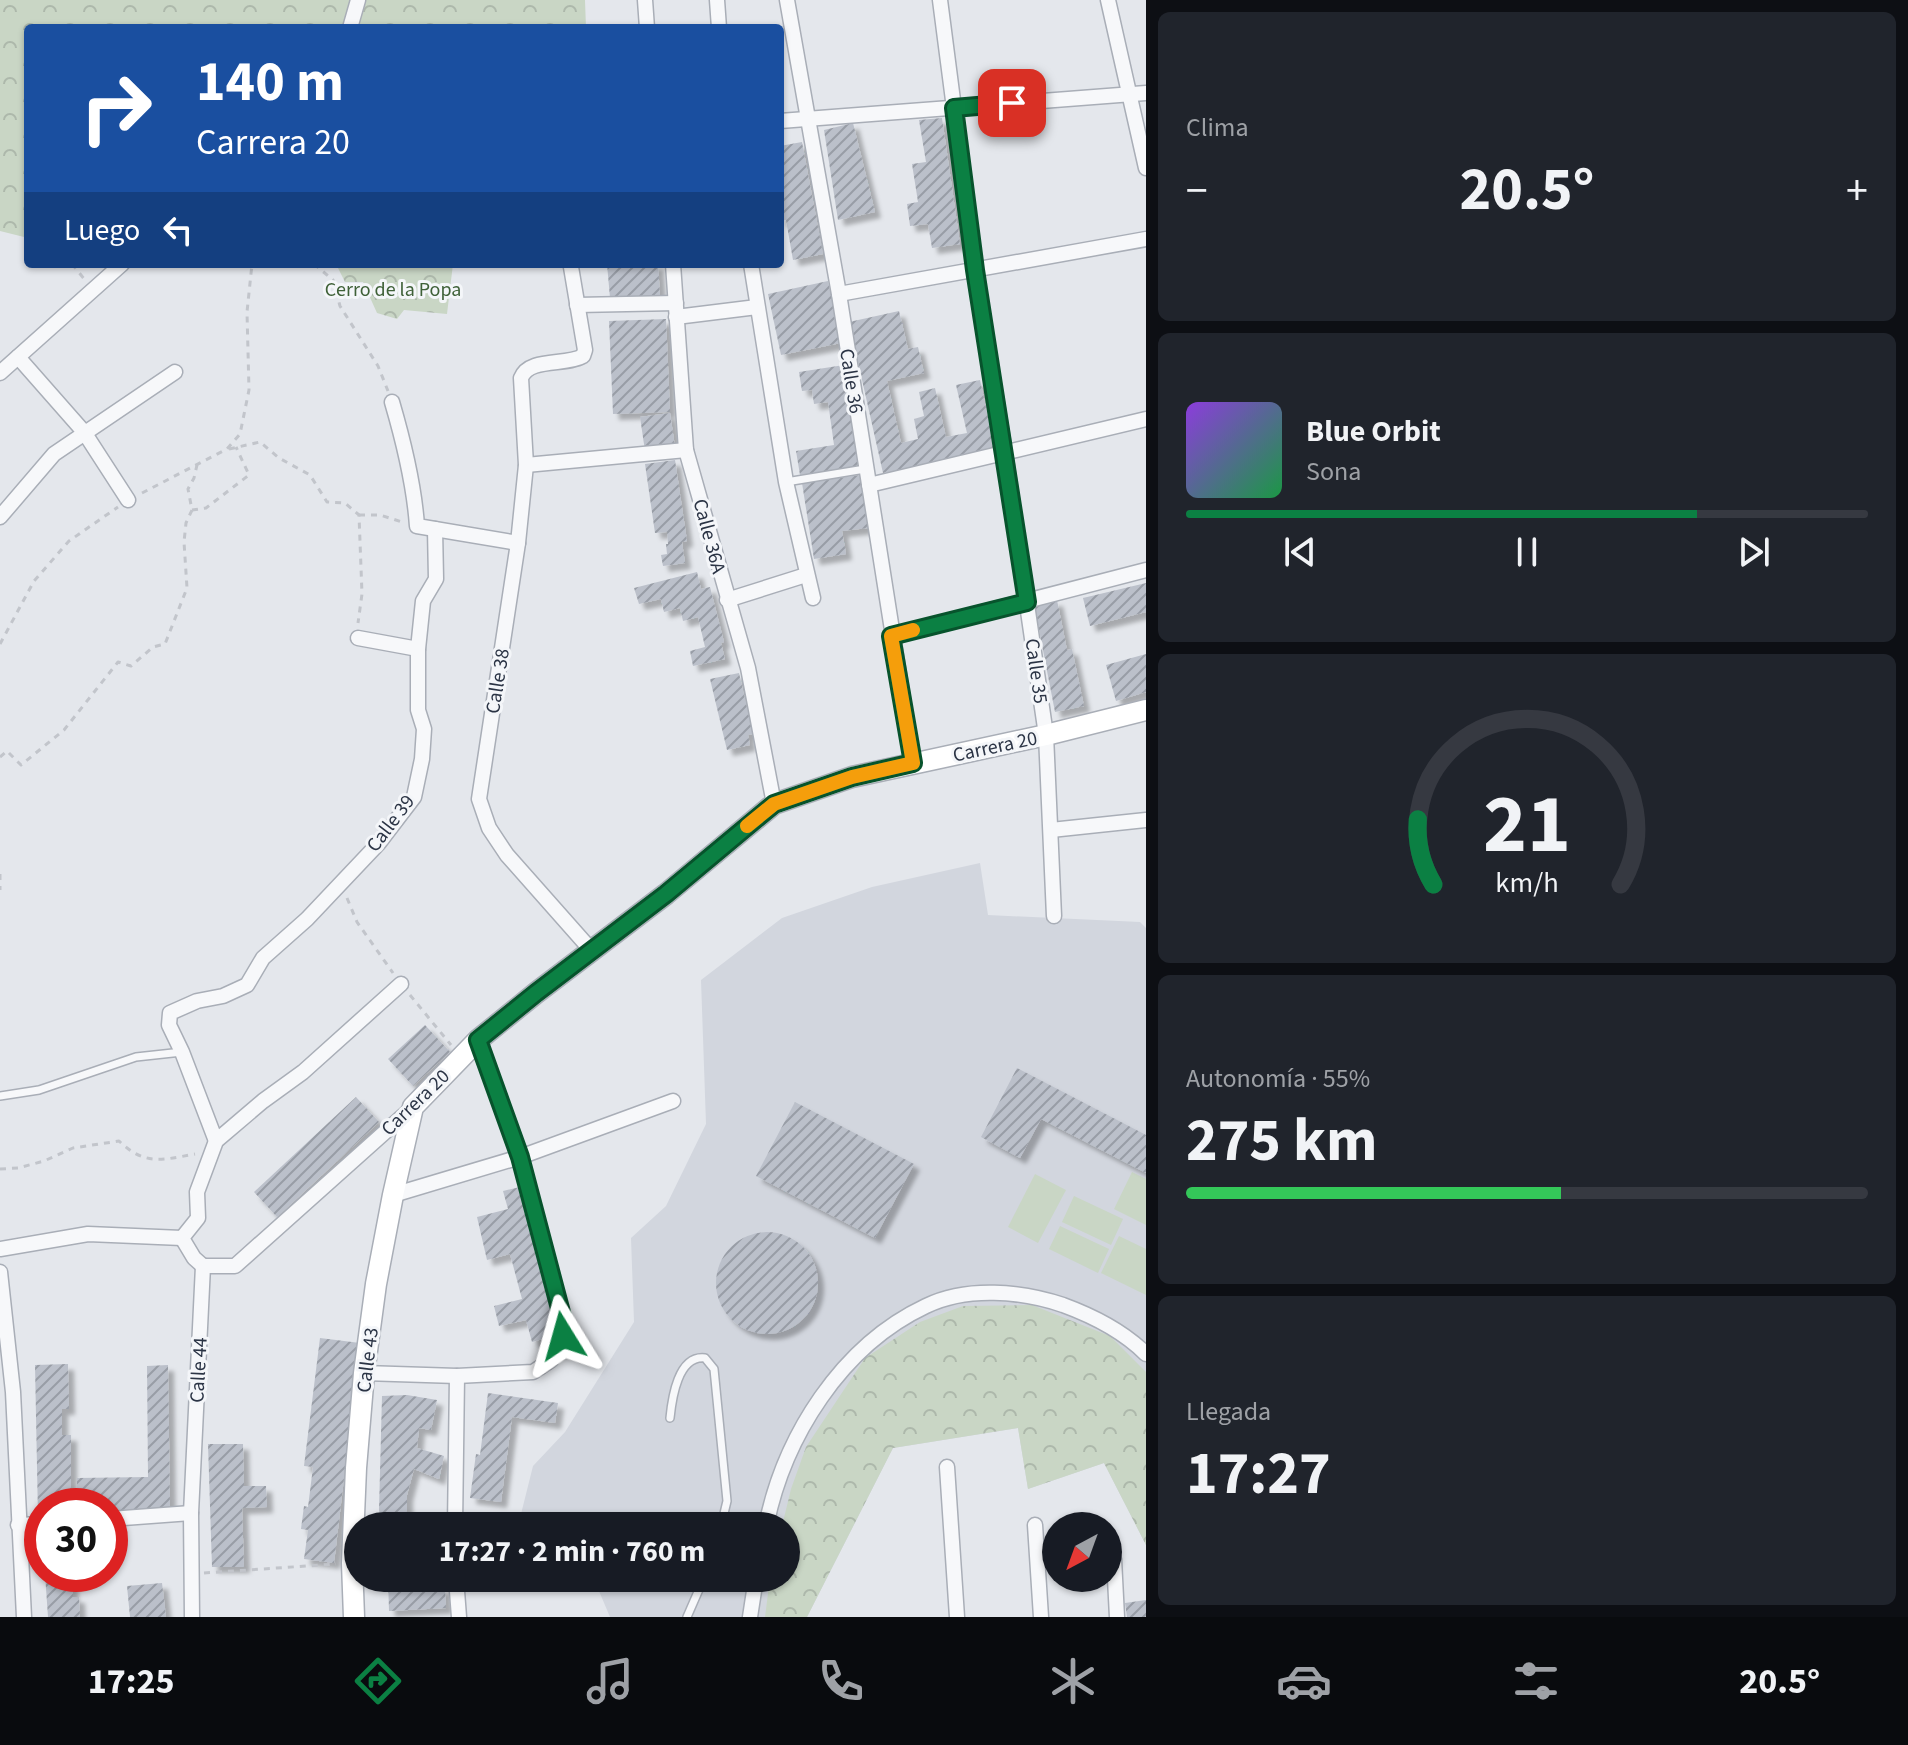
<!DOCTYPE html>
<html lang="es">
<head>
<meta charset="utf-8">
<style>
	body { margin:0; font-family:"Source Sans 3",sans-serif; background:#20242c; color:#f1f3f6; height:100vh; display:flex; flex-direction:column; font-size:30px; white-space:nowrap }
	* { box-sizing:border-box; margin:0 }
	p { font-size:26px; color:#9ea1a6 }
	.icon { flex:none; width:44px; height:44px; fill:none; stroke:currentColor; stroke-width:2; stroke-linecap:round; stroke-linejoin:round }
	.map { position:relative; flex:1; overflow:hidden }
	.drawer { display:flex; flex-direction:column; gap:12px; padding:12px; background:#0d0f14; width:762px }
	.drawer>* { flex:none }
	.top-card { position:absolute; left:24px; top:24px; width:760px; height:244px; border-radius:8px; box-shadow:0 2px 6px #0004; background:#1a4fa0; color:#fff; overflow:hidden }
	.needle { width:52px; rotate:221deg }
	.controls { position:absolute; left:1042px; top:1512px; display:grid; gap:16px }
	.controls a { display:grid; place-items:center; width:80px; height:80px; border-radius:50%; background:#171b24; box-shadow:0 2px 6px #0004; font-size:40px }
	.speed { position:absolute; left:24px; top:1488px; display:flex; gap:16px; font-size:40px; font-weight:700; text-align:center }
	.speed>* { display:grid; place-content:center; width:104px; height:104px; border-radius:50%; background:#171b24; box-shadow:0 2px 6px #0004; line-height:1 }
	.speed .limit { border:12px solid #d22; background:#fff; color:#111 }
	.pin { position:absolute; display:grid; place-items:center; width:68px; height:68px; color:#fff; margin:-34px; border-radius:16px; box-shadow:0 4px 12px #0006 }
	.me { position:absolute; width:88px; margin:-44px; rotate:352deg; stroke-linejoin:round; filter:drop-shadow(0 0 6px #0008) }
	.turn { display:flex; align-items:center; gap:28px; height:168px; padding:0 40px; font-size:36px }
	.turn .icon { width:104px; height:104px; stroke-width:2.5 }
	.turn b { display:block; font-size:56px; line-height:68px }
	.then { display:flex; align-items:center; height:76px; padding:0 40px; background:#0003; gap:16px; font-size:30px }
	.big { font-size:60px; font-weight:700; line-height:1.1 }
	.drawer .card { flex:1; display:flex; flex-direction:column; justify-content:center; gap:12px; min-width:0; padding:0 28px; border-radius:12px; background:#20242c }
	.drawer .dial { align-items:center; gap:0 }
	.dial svg { height:208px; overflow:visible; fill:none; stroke:#363941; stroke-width:7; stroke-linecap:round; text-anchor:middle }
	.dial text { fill:#f1f3f6; stroke:none }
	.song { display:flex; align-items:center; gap:24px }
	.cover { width:96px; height:96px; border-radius:12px; background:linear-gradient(135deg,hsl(270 70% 55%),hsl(140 70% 35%)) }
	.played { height:8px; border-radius:4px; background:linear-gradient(90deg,#0b8043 75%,#363941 75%) }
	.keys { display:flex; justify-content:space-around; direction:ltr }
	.heat { display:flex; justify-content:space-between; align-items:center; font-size:44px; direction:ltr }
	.charge { height:12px; border-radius:6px; background:linear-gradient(90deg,#34c759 55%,#363941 0) }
	.trip { position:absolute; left:344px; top:1512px; width:456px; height:80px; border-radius:40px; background:#171b24; box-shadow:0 2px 6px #0004; font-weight:700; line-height:80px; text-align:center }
	.tab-bar { display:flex; height:128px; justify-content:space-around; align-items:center; background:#090b0e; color:#9ea1a6 }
	.tab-bar .icon { width:56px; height:56px }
	.tab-bar .selected { color:#0b8043 }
	.tab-bar b { font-size:36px; color:#f1f3f6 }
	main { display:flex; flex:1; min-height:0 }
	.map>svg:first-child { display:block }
	.built { fill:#d2d6de }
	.forest { fill:url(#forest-crowns) }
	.pitch { fill:#c9d6c5 }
	.building { fill:url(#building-hatch); filter:url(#shadow) }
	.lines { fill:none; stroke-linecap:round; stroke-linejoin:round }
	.lane-casing { stroke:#a9aeb7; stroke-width:10 }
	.street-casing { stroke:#a9aeb7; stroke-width:17 }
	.secondary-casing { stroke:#a9aeb7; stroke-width:23 }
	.path { stroke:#c2c5cb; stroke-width:3; stroke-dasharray:6 6; stroke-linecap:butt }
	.lane { stroke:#f7f8fa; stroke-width:7 }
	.street { stroke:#f7f8fa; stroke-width:14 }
	.secondary { stroke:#fff; stroke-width:20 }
	.route-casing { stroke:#07532c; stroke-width:20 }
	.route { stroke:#0b8043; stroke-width:14 }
	.slow { stroke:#f59e0b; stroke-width:14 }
	.labels { text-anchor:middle; stroke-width:6; stroke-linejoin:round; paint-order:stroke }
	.park-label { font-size:20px; fill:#3f6138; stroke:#f4f6f9 }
	.street-label { font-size:20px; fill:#2b3445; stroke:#f4f6f9 }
</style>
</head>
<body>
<main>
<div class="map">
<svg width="1146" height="1617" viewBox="0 0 1146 1617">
	<defs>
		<pattern id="forest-crowns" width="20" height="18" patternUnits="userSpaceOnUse" patternTransform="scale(2)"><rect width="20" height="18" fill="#c9d6c5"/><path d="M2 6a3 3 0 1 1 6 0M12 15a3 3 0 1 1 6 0" fill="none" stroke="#adb8ab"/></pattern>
		<pattern id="building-hatch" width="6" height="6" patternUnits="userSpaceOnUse" patternTransform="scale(2)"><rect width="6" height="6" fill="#bbc0ca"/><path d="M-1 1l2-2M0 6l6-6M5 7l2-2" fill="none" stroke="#989da6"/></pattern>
		<filter id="shadow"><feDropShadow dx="6" dy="6" stdDeviation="2" flood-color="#0004"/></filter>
	</defs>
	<rect width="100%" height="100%" fill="#e4e7ec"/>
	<path class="built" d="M980,863L988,915L1140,922L1146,928V1545L1104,1463L1028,1489L1018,1428L893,1448L807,1617H610L596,1584L534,1589L531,1578H786V1526H518L533,1466L565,1432L634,1322L631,1238L666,1206L706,1124L701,980L782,918L872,887Z"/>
	<g class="forest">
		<path d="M0,0H585L586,28H28V238L0,231Z"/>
		<path d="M336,264H453L447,314L404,310L397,319L377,313L363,282H345Z"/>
		<path d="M1032,1305L1110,1336L1146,1372V1545L1104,1463L1028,1489L1018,1428L893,1448L807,1617H765L770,1578H786V1526H782L791,1489L806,1447L865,1358L920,1322L963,1306Z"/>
	</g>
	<g class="pitch">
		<path d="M1132,1172L1146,1179V1225L1114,1209Z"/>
		<path d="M1035,1174L1066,1190L1038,1243L1008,1227Z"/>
		<path d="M1074,1196L1123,1219L1111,1245L1062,1222Z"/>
		<path d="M1060,1226L1109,1249L1098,1273L1049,1249Z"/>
		<path d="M1119,1236L1146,1249V1295L1101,1273Z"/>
	</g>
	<g class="building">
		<path d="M942,118L960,244L932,248L928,224L910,226L907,204L918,202L912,164L926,162L919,120Z"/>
		<path d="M853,123L875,212L838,220L824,130Z"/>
		<path d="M802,142L823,254L793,260L786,220L780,221V146Z"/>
		<path d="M607,264H658L660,296L610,298Z"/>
		<path d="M828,281L841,343L781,355L768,294Z"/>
		<path d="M899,311L908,349L918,347L924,373L887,381L901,443L918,439L914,419L924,416L919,392L935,388L946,437L967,433L956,385L980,380L995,449L883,473L849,322Z"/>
		<path d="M666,319L670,412L613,414L609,321Z"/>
		<path d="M844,365L860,466L800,475L796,451L834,445L828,402L814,404L812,390L802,391L799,372Z"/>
		<path d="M670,413L675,447L645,451L640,417Z"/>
		<path d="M675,460L687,541L682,542L685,563L663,566L661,555L667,554L666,544H668L667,532L655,533L645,464Z"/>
		<path d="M860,475L868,528L842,531L846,554L814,559L802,483Z"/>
		<path d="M697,572L701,589L710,587L724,642L721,643L725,659L693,666L690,651L705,647L698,617L683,621L680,608L664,612L661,599L639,604L634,588Z"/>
		<path d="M1146,583V612L1090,626L1083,598Z"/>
		<path d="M1057,600L1067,650L1072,649L1084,706L1055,712L1034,604Z"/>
		<path d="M1146,654V692L1116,701L1106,665Z"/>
		<path d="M739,673L753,734L748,735L750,745L727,750L710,679Z"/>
		<path d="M425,1025L450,1052L413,1086L388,1059Z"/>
		<path d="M1017,1068L1146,1135V1173L1041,1119L1020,1158L981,1137Z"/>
		<path d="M356,1097L379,1122L277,1217L254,1192Z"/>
		<path d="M795,1102L914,1164L875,1238L756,1176Z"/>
		<path d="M520,1187L557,1335L532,1342L526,1320L499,1326L494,1306L522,1299L510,1254L487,1260L477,1217L508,1209L503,1191Z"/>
		<circle cx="767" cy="1283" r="51"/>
		<path d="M320,1338L360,1343L334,1563L304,1559L308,1530L301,1529L304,1506L308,1507L313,1467L304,1466Z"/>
		<path d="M68,1364L69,1409H62V1435H71V1492H77V1478L148,1477L147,1366L168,1365L170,1510L110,1512V1506H42V1517L38,1518L35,1365Z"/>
		<path d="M488,1393L558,1403L555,1423L512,1417L501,1502L470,1498L476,1454L480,1455Z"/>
		<path d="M407,1395L437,1400L431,1430L419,1428L417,1448L444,1456L439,1479L414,1469L407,1495V1526H381L379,1510L382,1396Z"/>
		<path d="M208,1444H243L244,1486H266L267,1507L242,1508L244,1567H212Z"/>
		<path d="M45,1574H82L83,1577H72L73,1597H79L80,1617H48Z"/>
		<path d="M388,1578H420L421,1589L445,1588L446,1608L389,1611Z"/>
		<path d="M162,1583L166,1617H130L127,1586Z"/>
		<path d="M1146,1600V1617H1127L1125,1603Z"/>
	</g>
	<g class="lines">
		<g class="lane-casing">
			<g id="lane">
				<path d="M786,482L865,469"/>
				<path d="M0,1096L39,1090L136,1057L182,1052"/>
				<path d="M670,1418C672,1398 678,1355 705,1358L714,1369L727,1501L721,1526"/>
				<path d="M687,1617L704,1578"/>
			</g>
		</g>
		<g class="street-casing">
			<g id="street">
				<path d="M645,0L647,28"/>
				<path d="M717,0L719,28"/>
				<path d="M787,0L839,294L913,763"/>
				<path d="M940,0L975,270L1005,453L1046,735L1054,916"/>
				<path d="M1108,0L1146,168"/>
				<path d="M350,28L358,0"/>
				<path d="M780,121L1146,93"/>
				<path d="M673,264L686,450L748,668L774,804"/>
				<path d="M751,264L786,482L813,598"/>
				<path d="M571,267L585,350L583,356C566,366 529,357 521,378L526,465L518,543L479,799L489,828L507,855L592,951"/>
				<path d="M839,294L1146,239"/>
				<path d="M577,305L676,303"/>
				<path d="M676,317L757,307"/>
				<path d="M18,357L84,432L128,500"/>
				<path d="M0,373L122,264"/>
				<path d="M392,402C404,443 414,483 417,526L518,543"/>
				<path d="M526,465L686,450"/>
				<path d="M869,485L1146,419"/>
				<path d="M0,517L54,454L175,372"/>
				<path d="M727,600L806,575"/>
				<path d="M891,636L1146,570"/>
				<path d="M358,638L418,649"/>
				<path d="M1051,830L1146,820"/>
				<path d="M216,1141L182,1052L169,1025L170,1013L197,1001L223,996L247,985L263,958L307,919L378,844L414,797L422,759L424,729L418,710V649L423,601L436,579L435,529"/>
				<path d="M393,1195L520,1157L673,1101"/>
				<path d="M0,1249L88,1234L182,1238"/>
				<path d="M203,1266L194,1258L182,1238L198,1218L197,1192L216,1141L263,1101L303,1072L401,984"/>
				<path d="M203,1266H235L413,1107"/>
				<path d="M0,1272L13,1392L24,1617"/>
				<path d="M364,1373L457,1376L533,1372L551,1360L563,1336L562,1316L520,1157L478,1040"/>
				<path d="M947,1467L957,1617"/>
				<path d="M110,1519L191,1513"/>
				<path d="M18,1525L42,1524"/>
				<path d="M1035,1525L1041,1617"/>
				<path d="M455,1526L457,1376"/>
				<path d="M766,1526C784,1437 841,1346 926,1306C967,1286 1021,1291 1063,1305C1093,1316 1123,1331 1146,1354"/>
				<path d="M1114,1559L1117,1617"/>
				<path d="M456,1578L459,1617"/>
				<path d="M192,1617L191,1513L203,1266"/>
				<path d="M750,1617L756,1578"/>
			</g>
		</g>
		<g class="secondary-casing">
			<path id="secondary" d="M354,1617L352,1563L356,1468L364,1373L376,1284L393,1195L413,1107L478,1040L536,993L666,894L774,804L852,777L1046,735L1146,710"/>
		</g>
		<g class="path">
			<path d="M72,264L85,280"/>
			<path d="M314,264L333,280L340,306L378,366L388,391"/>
			<path d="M229,449L260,442L279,458L310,475L327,502L345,503L359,515L362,594L358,623"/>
			<path d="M142,493L227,449L240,434L249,390L247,312L252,264"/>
			<path d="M192,510L206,508L249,475L236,447"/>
			<path d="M359,515H380L402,522"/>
			<path d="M0,644L34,581L69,541L118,507"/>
			<path d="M0,757L7,751L21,765L64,730L118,662L131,666L153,647L165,644L187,588L184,542L186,523L192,510L188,489L194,478L197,465"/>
			<path d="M0,874V890"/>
			<path d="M347,898L357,922L393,973"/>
			<path d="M410,995L451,1045"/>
			<path d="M0,1169L18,1168L44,1161L73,1148L119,1141C145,1166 162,1160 195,1154"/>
			<path d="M204,1573L336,1564"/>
		</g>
		<use href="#lane" class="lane"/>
		<use href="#street" class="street"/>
		<use href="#secondary" class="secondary"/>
	</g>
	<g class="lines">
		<g class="route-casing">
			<path id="route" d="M563,1336L562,1316L520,1157L478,1040L536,993L666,894L774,804L852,777L913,763L891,636L1027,602L975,270L954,108L1012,103"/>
		</g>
		<use href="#route" class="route"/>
		<path class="slow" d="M747,826L774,804L852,777L913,763L891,636L913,630"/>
	</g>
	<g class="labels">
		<g class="park-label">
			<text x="393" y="296">Cerro de la Popa</text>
		</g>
		<g class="street-label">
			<text transform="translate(852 381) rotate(81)" y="7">Calle 36</text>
			<text transform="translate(710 536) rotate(75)" y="7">Calle 36A</text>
			<text transform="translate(1037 671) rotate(82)" y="7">Calle 35</text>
			<text transform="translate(497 681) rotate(-81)" y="7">Calle 38</text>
			<text transform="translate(995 746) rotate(-12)" y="7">Carrera 20</text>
			<text transform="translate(390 823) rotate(-53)" y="7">Calle 39</text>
			<text transform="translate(415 1102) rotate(-44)" y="7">Carrera 20</text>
			<text transform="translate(367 1360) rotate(-83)" y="7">Calle 43</text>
			<text transform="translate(198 1370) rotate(-87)" y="7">Calle 44</text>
		</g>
	</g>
</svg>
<div class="controls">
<a><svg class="needle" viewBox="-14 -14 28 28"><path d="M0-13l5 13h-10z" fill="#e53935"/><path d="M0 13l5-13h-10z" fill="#9ea1a6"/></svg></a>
</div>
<div class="speed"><div class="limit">30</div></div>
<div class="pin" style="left:1012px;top:103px;background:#d93025"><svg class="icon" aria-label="arrive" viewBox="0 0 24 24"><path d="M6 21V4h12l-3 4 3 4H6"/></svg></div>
<svg class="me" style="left:563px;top:1336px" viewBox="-20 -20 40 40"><path d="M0-17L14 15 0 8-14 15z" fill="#0b8043" stroke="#fff" stroke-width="4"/></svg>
<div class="trip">17:27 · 2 min · 760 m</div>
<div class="top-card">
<div class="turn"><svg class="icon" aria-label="right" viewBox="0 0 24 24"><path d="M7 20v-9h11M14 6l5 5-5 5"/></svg><div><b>140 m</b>Carrera 20</div></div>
<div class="then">Luego<svg class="icon" aria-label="left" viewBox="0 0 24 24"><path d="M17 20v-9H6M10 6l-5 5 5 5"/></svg></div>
</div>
</div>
<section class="drawer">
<div class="card"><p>Clima</p>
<div class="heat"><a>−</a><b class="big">20.5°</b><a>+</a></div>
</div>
<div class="card">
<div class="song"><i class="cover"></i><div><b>Blue Orbit</b><p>Sona</p></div></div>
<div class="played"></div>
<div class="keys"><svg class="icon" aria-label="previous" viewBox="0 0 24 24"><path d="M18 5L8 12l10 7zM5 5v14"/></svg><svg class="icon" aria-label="pause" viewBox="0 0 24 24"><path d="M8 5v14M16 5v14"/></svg><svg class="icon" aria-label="next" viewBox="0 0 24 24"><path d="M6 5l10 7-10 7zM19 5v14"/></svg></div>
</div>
<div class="card dial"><svg viewBox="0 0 100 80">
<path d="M14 69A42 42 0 1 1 86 69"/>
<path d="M14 69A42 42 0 0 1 8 44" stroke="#0b8043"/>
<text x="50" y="56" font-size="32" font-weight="700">21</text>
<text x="50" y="72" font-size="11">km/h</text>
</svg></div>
<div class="card"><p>Autonomía · 55%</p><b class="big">275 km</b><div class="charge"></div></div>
<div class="card"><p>Llegada</p><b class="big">17:27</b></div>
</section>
</main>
<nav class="tab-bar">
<b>17:25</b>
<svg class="icon selected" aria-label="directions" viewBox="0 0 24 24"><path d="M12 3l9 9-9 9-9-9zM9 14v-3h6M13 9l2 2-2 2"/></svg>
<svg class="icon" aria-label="music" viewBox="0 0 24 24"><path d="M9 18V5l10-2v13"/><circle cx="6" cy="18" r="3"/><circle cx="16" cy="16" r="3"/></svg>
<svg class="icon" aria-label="phone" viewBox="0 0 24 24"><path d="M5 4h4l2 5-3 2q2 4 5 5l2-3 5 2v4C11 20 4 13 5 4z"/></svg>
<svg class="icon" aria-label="climate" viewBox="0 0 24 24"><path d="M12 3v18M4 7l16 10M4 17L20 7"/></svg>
<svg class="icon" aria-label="car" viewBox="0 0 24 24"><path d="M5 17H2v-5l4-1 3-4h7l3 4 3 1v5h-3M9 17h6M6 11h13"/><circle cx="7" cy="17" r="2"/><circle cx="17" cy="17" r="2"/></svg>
<svg class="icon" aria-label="filters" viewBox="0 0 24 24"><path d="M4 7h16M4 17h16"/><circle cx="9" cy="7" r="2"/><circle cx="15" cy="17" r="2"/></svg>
<b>20.5°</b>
</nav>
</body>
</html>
